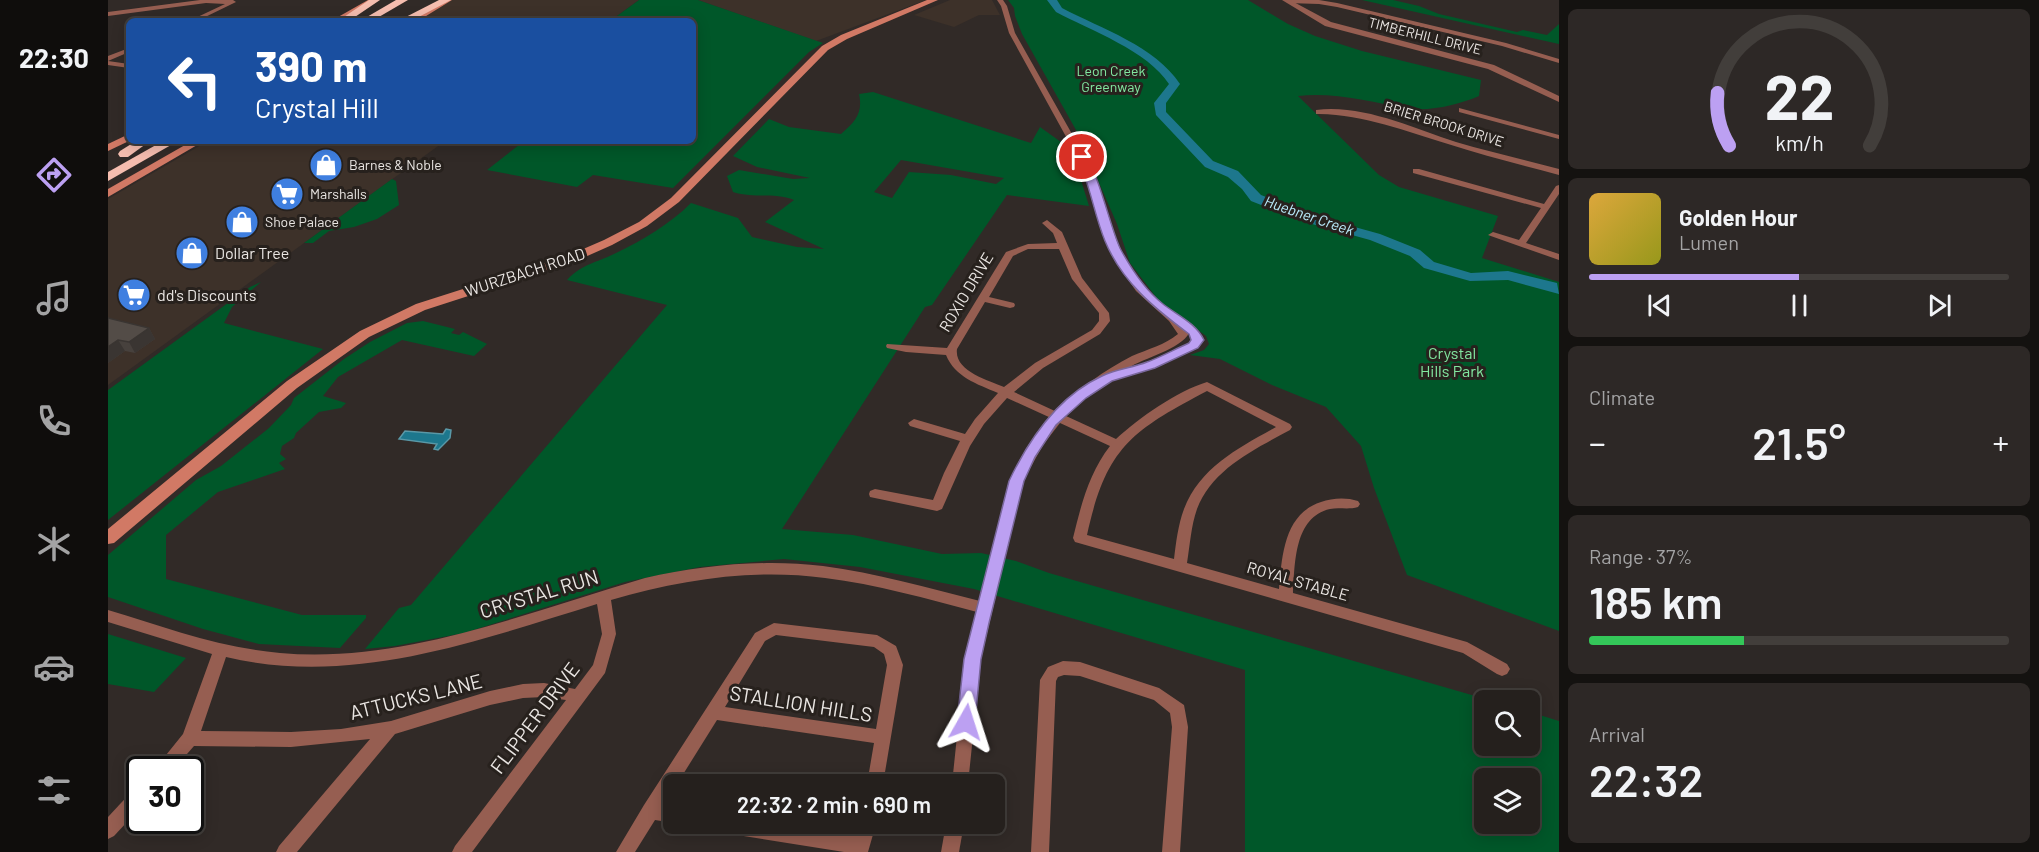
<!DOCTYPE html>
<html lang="en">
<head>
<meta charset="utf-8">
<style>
	body { margin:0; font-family:Barlow,sans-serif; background:#2d2826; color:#f1f3f6; height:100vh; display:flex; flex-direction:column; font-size:22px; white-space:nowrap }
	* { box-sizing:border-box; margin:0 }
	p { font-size:20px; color:#a3a3a4 }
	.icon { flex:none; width:33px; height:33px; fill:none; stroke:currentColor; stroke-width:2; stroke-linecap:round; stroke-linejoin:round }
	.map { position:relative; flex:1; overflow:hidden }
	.panel { display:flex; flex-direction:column; gap:9px; padding:9px; background:#141210; width:480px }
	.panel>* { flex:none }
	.hud { position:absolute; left:18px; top:18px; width:570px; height:126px; border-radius:9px; box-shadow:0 3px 15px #0003,0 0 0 2px #423e3b; background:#1a4fa0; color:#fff; overflow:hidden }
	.fabs { position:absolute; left:1366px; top:690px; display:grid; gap:12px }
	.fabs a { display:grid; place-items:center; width:66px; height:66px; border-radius:9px; background:#25201d; box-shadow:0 3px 15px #0003,0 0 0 2px #423e3b; font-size:30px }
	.speed { position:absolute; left:18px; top:756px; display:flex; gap:12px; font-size:30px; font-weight:700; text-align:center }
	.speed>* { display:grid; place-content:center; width:78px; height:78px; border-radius:50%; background:#25201d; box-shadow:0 3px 15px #0003,0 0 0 2px #423e3b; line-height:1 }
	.speed .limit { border:3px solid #111; border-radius:9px; background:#fff; color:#111 }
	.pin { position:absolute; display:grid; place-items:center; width:51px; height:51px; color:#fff; margin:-26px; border:3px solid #fff; border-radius:50%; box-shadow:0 2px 6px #0007 }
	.me { position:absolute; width:66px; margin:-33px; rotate:6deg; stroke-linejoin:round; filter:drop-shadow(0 0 4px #0008) }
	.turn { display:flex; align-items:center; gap:21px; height:126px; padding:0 30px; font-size:27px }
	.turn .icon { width:78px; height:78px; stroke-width:2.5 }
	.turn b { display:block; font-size:42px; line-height:51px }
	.big { font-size:45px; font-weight:600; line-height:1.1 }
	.panel .card { flex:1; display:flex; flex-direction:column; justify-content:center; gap:9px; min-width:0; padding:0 21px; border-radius:9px; background:#2d2826 }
	.panel .dial { align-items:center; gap:0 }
	.dial svg { height:156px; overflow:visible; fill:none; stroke:#423e3b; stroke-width:7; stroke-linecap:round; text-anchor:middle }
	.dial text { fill:#f1f3f6; stroke:none }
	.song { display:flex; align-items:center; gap:18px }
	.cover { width:72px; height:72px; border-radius:9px; background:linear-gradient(135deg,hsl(40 70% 55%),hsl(60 70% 35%)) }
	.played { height:6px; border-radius:3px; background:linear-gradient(90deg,#bca0f2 50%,#423e3b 50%) }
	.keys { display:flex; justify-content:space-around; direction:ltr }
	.heat { display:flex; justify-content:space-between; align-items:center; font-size:33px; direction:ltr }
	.charge { height:9px; border-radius:4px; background:linear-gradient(90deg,#34c759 37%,#423e3b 0) }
	.trip { position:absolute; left:555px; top:774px; width:342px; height:60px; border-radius:9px; background:#25201d; box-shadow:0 3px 15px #0003,0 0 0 2px #423e3b; font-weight:600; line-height:60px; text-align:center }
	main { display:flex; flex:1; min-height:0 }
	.menu { display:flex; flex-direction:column; width:108px; justify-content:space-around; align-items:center; background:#0f0d0c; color:#a3a3a4 }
	.menu .icon { width:42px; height:42px }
	.menu .selected { color:#bca0f2 }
	.menu b { font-size:27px; color:#f1f3f6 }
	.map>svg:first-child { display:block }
	.built { fill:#3d3129 }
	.green { fill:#005729; fill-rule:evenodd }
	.water { fill:#1d778d; stroke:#5a98a7; stroke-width:1.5 }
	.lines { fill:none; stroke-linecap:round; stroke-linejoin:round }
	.river { fill:#1d778d; fill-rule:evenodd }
	.minor { fill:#965e51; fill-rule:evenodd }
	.tertiary { fill:#965e51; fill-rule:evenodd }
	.secondary { fill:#d17965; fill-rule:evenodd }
	.motorway { fill:#f5bdaf; fill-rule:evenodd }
	.wall { fill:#47413d }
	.shaded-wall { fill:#3a3532 }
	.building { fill:#534c47; stroke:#3a3532; stroke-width:1.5 }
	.route { fill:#bca0f2; stroke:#7a689d; stroke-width:1.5 }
	.labels { text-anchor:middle; stroke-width:6; stroke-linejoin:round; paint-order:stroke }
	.far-street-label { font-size:14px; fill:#eae6e3; stroke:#27211d }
	.far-park-label { font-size:14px; fill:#82e7a0; stroke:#27211d }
	.far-poi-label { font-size:14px; fill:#eae6e3; stroke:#27211d; text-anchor:start }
	.far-water-label { font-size:15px; font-style:italic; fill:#baecfc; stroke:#27211d }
	.poi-label { font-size:16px; fill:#eae6e3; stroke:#27211d; text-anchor:start }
	.street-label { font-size:16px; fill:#eae6e3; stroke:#27211d }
	.park-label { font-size:16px; fill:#82e7a0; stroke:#27211d }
	.near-street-label { font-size:20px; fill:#eae6e3; stroke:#27211d }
</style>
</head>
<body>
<main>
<nav class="menu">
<b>22:30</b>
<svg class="icon selected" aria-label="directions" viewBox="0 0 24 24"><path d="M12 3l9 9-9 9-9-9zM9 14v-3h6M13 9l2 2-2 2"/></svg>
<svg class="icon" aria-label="music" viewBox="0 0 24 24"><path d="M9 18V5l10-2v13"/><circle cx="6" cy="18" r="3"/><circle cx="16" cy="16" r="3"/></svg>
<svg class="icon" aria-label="phone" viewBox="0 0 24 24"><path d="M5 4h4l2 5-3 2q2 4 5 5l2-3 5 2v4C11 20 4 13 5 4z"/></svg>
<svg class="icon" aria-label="climate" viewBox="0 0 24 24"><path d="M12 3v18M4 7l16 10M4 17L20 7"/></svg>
<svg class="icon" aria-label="car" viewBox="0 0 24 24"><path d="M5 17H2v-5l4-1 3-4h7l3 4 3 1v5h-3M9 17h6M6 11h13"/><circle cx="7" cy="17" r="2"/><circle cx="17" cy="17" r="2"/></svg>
<svg class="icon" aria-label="filters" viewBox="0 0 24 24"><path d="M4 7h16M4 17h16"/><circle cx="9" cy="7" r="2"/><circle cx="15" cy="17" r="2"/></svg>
</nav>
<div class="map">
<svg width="1451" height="852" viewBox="0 0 1451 852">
	<rect width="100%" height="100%" fill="#312a27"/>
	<g class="built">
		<path d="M342,0H531L502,21H306Z"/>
		<path d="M590,0H818L708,41Z"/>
		<path d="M842,0H884L892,15H871L846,27L806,15Z"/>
		<path d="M100,141H337L0,385V199Z"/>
	</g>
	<g class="green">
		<path d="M531,0H590L715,43L701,52L565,188L485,175L469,187L379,170L416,141H585V21H502Z"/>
		<path d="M900,0H1140L1180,24L1207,36L1254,51L1373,80L1371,96C1350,105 1321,112 1297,108C1262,102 1227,92 1190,96L1271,175L1291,187L1390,216L1374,258L1451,282V631L1299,575L1266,488L1253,446L1218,407L1164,385L1112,359L1082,355L1096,350L1101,344L1098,336L1051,301L1022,263L1009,224L968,130L914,34L907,16L906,8Z"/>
		<path d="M1254,0H1285L1311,6L1331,14L1409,32L1415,30L1439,35L1451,24V44Z"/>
		<path d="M765,92L923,143L932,127L960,147L968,164L981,206L899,195L824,305L817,307L674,529L745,535L834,554L873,553L908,561L941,573L1381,700H1377V746H1422V712L1451,721V852H1137V670L866,589L752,567L676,559L592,567L517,582L356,633L287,646L257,649L291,608L303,605L559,305L459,280C475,263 489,263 508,253C535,240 562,224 583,203L630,218L644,237L689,247L716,249L657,222L686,200C667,192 647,199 625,192L619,176L631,170L685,179L702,178L649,167L625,156L661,119L681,127L733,134C748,121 755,113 751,94ZM793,160L896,178L888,184L843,175L801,172L784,198L766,192ZM1377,778H1422V824H1377Z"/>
		<path d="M284,179L288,181L291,205L269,219L246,227L221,231L205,243H196Z"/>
		<path d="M153,282L124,307L116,323L215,349L0,520V390L142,287Z"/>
		<path d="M315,321L347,329L343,333L351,335L355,332L379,344L366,356L294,340L230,377L215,396L238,403L233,408L211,412L188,433L186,438L174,446L172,454L178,459L171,463L177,469L110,492L58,535V579L194,615H258V618L232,648L151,644L95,629L0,597V555L88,480L113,466L161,428L183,405L186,398L236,359L262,342L299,323Z"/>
		<path d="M0,634L78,658L46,692L0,684Z"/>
	</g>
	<path class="water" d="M338,429L343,430L342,438L330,450L326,449L329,444L291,439L297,431L335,434Z"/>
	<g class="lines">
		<path class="river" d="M939,0H949L954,8C994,29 1047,46 1072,84L1058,103V112L1105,161L1130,171L1153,195L1207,216L1272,234L1312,250L1326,262L1363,273L1400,271L1449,283L1451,294L1400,280L1362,281L1316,268L1302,256L1262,240L1197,222L1143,201L1134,189L1120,177L1097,167L1048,115L1046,103L1061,84C1040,51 982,30 948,12Z"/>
		<g class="minor">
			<path d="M92,0H125L128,2L89,21H81L117,4L98,3L0,16V12Z"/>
			<path d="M889,0H895L899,6L907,33L986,173L1014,256L1036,287L1070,318C1081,319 1091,330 1094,340L1092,346L1046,367L1010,379L1006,377L974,400L958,416L1008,439C1031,418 1069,391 1099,382L1182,424L1184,427L1182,430C1147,449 1104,469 1089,509C1083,526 1082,545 1079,563L1171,589C1174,556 1176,514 1213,502C1224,498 1238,497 1250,501L1252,504L1250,507C1240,510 1231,507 1222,509C1186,517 1187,564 1185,593L1359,642L1399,664L1402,669L1399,674L1394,676L1389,674L1355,653L967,542L965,538C973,505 981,473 1002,446L952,423L935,445L915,481L873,659L860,784H844L857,659L869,612C819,599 768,584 717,578C644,568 572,580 503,600L508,634L497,673L364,852H344L347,846L458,700L436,697L415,698L382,705L287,734L189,852H168L171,846L262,739L183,747L86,746L65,770H46L75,734L104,654L0,622V610C56,627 113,648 172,653C297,664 419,612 537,578C595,565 656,559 715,566C768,573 820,588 872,601L903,481L926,439L943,418L899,398L876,424L862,446L834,509L829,511L762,497L761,494L762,491L767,489L825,500L836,473L852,441L802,426L800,423L806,419L857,434L867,419L890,393C869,384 847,377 838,355L798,352L779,348L778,346L779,344L839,348L898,252L920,244L949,243L945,233L934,223L939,220L954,232L974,278L1001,313L1002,321L992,334L935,368L906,392L949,412C969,389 997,370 1024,356C1040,349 1057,345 1070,334L1061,321L1028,291L1004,256L978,173L901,33L893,6ZM920,249H951L964,279L991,313V321L984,330L927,363L896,387C880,380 846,371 849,349L877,302L902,308L906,307L907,305L906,303L881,297L905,256ZM1081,333L1083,342L1038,363L1020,368C1036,358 1073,349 1081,333ZM1099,391L1168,427C1132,447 1092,467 1076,509C1070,525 1068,543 1066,559L979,535C998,448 1023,431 1099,391ZM489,604L494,634L485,665L467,689L436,683L415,684L382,691L283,721L233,729L183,732L93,731L118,657C245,687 369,641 489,604Z"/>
			<path d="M1178,0H1211L1229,3L1398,43L1451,59V63L1394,46L1229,7L1211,4L1180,3Z"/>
			<path d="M21,48V52L0,61L21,64V68L0,65V56Z"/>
			<path d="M1351,108L1451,135V139L1351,112Z"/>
			<path d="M1208,110C1255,104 1304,128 1348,142C1382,152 1417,160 1451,169V175C1414,165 1377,156 1340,144C1297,131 1257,115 1211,114H1208Z"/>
			<path d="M1305,169H1311L1436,204L1448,186L1451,185V194L1418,243L1451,254V260L1380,235L1385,232L1411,240L1433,208L1305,173Z"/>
			<path d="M666,623L769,635L788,646L795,665L775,784H759L766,743L609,720L569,784H566V790L556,805L566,807V823L547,820L527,852H508L536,805L647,633ZM668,635L766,647L776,654L779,665L768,729L617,707L657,641Z"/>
			<path d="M955,661L972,662L1051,688L1076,705L1080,727L1072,852H1054L1064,727L1062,713L1046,700L972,676L956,675L950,677L948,681L941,852H923L932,680L940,667Z"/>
			<path d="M32,787V808L6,836L0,839V817L26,789Z"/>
			<path d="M608,824H667L747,836L750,824H768L760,852H736L617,833L611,830Z"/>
			<path d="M838,824H856L851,852H833Z"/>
		</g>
		<path class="tertiary" d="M1174,0H1182L1223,22L1386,65L1451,96V102L1380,69L1217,26Z"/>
		<g class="secondary">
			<path d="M260,0H270L233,21H223Z"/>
			<path d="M334,0H344L310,21H300Z"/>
			<path d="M819,0H830L739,39L720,50L571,202L539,226L504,245L468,261L317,310L261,337L189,388L6,543L0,544V529L179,381L252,331L308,304L459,256L496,240L531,222L563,198L714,46L733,35Z"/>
			<path d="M21,134V141L0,151V144Z"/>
			<path d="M84,141H96L0,197V189Z"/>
		</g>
		<g class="motorway">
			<path d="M261,0H272L241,21H230Z"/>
			<path d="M288,0H300L264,21H252Z"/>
			<path d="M331,0H343L303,21H290Z"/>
			<path d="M28,141H42L20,157H12L10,154L12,151Z"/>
			<path d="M55,141H70L0,181V172Z"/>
		</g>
	</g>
	<g class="wall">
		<path d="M21,72V82L17,74Z"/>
		<path d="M0,318L41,328L47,339L27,353L17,351L0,363Z"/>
	</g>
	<g class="shaded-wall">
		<path d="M41,328L47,339L27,353L21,342Z"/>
		<path d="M10,340L17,351L0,363V347Z"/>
	</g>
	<path class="building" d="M0,318L41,328L21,342L10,340L0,347Z"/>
	<path class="route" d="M974,154C988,160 1003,232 1013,250C1024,270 1037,290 1055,304C1069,315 1088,323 1096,340L1090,348L1047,368L1004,381L978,398L948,425L927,457L916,481L881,623L873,659L867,722L865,727L858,730L852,727L849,722L856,659L901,481C921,439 950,396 994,376C1008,369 1024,368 1039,362C1053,357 1067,349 1081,343L1083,340L1081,334C1046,308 1014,282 997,241C986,214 982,184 969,157Z"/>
	<defs>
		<g id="shop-disc" transform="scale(1.725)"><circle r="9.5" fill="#3f7fe0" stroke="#27211d"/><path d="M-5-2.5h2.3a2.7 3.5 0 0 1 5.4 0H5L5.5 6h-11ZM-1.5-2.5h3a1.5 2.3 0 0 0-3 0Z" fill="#fff"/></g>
		<g id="supermarket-disc" transform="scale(1.725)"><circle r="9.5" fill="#3f7fe0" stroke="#27211d"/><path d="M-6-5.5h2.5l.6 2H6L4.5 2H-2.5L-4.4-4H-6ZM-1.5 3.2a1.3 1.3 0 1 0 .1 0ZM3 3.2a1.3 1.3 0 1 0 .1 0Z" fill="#fff"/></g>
	</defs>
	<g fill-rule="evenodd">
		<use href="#shop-disc" x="218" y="165"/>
		<use href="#supermarket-disc" x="179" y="194"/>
		<use href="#shop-disc" x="134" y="222"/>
		<use href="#shop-disc" x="84" y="253"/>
		<use href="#supermarket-disc" x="26" y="295"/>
	</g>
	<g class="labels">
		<g class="far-street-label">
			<text transform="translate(1317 36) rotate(14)" y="5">TIMBERHILL DRIVE</text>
			<text transform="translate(1336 124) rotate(17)" y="5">BRIER BROOK DRIVE</text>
		</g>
		<g class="far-park-label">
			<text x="1003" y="76">Leon Creek<tspan x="1003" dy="16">Greenway</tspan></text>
		</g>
		<g class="far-poi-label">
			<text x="241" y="170">Barnes &amp; Noble</text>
			<text x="202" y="199">Marshalls</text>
			<text x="157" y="227">Shoe Palace</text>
		</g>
		<g class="far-water-label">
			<text transform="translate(1201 216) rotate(19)" y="5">Huebner Creek</text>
		</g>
		<g class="poi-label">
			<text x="107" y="259">Dollar Tree</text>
			<text x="49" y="301">dd's Discounts</text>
		</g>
		<g class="street-label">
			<text transform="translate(417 272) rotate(-18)" y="6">WURZBACH ROAD</text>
			<text transform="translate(858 292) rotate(-59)" y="6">ROXIO DRIVE</text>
			<text transform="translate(1190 581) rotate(16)" y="6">ROYAL STABLE</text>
		</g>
		<g class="park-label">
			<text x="1344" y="359">Crystal<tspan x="1344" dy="18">Hills Park</tspan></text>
		</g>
		<g class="near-street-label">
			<text transform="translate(431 594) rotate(-17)" y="7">CRYSTAL RUN</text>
			<text transform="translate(308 697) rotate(-14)" y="7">ATTUCKS LANE</text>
			<text transform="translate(693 704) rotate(9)" y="7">STALLION HILLS</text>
			<text transform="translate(427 718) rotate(-53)" y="7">FLIPPER DRIVE</text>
		</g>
	</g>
</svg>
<div class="fabs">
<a><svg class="icon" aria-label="search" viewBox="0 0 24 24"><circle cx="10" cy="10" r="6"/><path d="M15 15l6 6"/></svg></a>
<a><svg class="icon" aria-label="layers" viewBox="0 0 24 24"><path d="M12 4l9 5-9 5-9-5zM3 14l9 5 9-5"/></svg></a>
</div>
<div class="speed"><div class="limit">30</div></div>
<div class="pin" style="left:974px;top:157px;background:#d93025"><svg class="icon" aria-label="arrive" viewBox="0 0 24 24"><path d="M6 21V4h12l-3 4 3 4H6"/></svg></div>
<svg class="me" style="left:858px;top:722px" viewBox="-20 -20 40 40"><path d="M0-17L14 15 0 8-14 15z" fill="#bca0f2" stroke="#fff" stroke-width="4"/></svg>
<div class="trip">22:32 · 2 min · 690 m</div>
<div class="hud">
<div class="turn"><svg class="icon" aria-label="left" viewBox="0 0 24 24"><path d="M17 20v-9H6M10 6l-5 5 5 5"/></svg><div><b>390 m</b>Crystal Hill</div></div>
</div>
</div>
<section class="panel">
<div class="card dial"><svg viewBox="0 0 100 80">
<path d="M14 69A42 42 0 1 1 86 69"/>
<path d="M14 69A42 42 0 0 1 8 42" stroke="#bca0f2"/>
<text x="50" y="56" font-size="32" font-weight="700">22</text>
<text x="50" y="72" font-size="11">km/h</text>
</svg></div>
<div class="card">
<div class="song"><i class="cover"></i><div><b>Golden Hour</b><p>Lumen</p></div></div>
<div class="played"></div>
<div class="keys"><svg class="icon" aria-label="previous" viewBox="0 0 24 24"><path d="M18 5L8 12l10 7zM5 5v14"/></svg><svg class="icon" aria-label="pause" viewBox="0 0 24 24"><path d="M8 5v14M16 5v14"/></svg><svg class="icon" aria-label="next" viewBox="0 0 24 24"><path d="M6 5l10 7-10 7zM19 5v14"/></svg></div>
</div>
<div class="card"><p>Climate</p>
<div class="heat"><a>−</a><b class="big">21.5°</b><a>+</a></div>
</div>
<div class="card"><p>Range · 37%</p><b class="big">185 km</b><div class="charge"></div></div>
<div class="card"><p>Arrival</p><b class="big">22:32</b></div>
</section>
</main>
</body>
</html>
